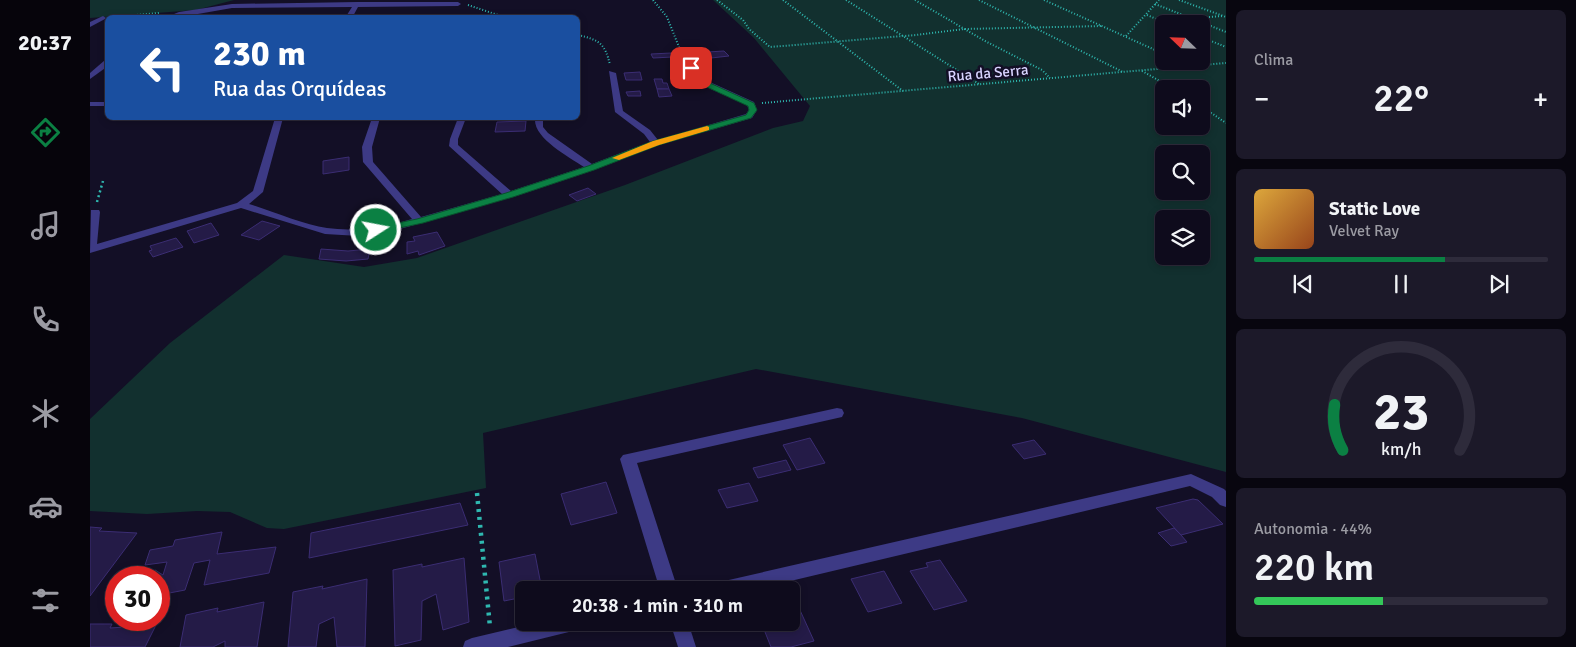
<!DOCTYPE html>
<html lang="pt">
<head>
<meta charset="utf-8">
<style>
	body { margin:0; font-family:Signika,sans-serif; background:#1c1929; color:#f1f3f6; height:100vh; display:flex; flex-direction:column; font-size:19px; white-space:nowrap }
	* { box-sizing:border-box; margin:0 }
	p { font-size:16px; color:#9b9ba3 }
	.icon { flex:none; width:28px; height:28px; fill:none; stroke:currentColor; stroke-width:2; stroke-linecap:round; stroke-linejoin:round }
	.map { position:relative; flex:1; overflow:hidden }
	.drawer { display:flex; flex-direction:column; gap:10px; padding:10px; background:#08060f; width:350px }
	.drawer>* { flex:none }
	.guide { position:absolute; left:15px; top:15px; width:475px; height:105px; border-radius:8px; box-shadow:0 2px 8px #0003,0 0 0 1px #2e2b3b; background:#1a4fa0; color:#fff; overflow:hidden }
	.needle { width:32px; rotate:293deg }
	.fabs { position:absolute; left:1065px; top:15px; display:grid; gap:10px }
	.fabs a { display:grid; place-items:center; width:55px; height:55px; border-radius:8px; background:#0e0b1c; box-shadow:0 2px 8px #0003,0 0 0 1px #2e2b3b; font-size:25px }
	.speed { position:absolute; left:15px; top:566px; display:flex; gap:10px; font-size:25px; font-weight:700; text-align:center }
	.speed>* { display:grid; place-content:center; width:65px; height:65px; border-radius:50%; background:#0e0b1c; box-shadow:0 2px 8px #0003,0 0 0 1px #2e2b3b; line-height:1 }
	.speed .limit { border:8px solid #d22; background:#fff; color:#111 }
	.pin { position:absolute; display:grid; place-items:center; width:42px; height:42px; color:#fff; margin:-21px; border-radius:10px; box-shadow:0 2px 8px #0006 }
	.me { position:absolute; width:55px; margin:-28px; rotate:79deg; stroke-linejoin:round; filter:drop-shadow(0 0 4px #0008) }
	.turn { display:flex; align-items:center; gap:18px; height:105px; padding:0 25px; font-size:22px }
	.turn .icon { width:65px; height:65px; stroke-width:2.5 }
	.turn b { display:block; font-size:35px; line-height:42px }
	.big { font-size:38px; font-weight:600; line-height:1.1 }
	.drawer .tile { flex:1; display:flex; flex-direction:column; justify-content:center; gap:8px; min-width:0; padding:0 18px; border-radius:8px; background:#1c1929 }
	.drawer .dial { align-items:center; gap:0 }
	.dial svg { height:130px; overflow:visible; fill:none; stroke:#2e2b3b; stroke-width:7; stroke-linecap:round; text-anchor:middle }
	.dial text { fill:#f1f3f6; stroke:none }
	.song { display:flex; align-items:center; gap:15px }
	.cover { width:60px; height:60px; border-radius:8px; background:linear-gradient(135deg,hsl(40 70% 55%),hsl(20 70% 35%)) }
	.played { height:5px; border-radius:2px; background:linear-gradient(90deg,#0b8043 65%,#2e2b3b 65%) }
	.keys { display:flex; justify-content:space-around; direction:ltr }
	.heat { display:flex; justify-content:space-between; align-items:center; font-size:28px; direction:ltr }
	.charge { height:8px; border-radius:4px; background:linear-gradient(90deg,#34c759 44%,#2e2b3b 0) }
	.trip { position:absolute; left:425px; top:581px; width:285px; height:50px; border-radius:8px; background:#0e0b1c; box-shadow:0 2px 8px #0003,0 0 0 1px #2e2b3b; font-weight:600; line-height:50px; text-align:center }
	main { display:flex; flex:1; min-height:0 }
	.dock { display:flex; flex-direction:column; width:90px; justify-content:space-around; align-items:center; background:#06040b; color:#9b9ba3 }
	.dock .icon { width:35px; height:35px }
	.dock .current { color:#0b8043 }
	.dock b { font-size:22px; color:#f1f3f6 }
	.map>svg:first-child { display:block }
	.green { fill:#12302f; fill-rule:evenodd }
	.building { fill:#241b47; stroke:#3b2d73 }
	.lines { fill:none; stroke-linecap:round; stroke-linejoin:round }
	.path-far2 { stroke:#2fb8b0; stroke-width:2; stroke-dasharray:1 2; stroke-linecap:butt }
	.path-far1 { stroke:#2fb8b0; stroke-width:2.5; stroke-dasharray:2 3; stroke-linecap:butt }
	.path { stroke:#2fb8b0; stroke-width:4.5; stroke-dasharray:3 5; stroke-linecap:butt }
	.minor { fill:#3d3a85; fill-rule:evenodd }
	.route { fill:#0b8043; stroke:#07532c }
	.slow { fill:#f59e0b }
	.labels { text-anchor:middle; stroke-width:5; stroke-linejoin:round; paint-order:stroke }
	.far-street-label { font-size:15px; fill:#d9d4ff; stroke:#130f26 }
</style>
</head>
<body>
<main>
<nav class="dock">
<b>20:37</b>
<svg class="icon current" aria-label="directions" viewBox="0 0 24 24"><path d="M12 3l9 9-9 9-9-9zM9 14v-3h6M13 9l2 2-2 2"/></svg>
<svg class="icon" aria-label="music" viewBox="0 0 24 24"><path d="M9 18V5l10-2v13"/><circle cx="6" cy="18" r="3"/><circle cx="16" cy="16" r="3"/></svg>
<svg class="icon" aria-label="phone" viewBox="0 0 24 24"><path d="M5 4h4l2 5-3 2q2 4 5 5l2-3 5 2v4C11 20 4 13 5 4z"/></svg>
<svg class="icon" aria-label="climate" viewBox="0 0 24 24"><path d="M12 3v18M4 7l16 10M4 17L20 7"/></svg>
<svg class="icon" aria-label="car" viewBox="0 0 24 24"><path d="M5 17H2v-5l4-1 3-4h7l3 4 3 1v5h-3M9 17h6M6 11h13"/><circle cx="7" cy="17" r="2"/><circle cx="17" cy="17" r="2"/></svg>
<svg class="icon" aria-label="filters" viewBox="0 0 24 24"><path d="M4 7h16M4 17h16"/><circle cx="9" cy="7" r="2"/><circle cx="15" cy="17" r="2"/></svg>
</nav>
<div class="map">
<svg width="1136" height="647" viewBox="0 0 1136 647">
	<rect width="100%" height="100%" fill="#130f26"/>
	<g class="green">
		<path d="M0,0H144L106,10L0,18Z"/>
		<path d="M623,0H1136V472L932,418L666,369L393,433L396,488L194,529L177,528L140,512L107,511L57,514L0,511V419L80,343L194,255L274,267L327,258L535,185L683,128L713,121L720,106L664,38ZM1074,24H1111V61H1074ZM1074,89H1111V126H1074ZM1074,154H1111V191H1074ZM1074,219H1111V256H1074Z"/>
	</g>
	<g class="building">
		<path d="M634,51L639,56L621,58L617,52Z"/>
		<path d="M581,53L583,57L563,58L561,54Z"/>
		<path d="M550,72L552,80H536L534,73Z"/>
		<path d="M564,79H572L573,83H577L579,89H567Z"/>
		<path d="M567,89H579L582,96L569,97Z"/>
		<path d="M550,91L551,96H538L536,92Z"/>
		<path d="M436,121L435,131L405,132L407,122Z"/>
		<path d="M259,157V170L233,174V161Z"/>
		<path d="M498,188L506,194L487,201L479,195Z"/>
		<path d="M172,221L190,226L169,240L151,235Z"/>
		<path d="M121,223L129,235L104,243L97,231Z"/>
		<path d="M347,232L355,246L329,255L328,251L317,254V242L325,241L323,237Z"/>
		<path d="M86,238L93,247L63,257L59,251L62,250L60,246Z"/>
		<path d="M231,249L258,251L280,249L278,259L256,261L229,259Z"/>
		<path d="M720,438L735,463L707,470L693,445Z"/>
		<path d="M944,440L956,454L934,459L922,445Z"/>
		<path d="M696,460L701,470L668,478L663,468Z"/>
		<path d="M516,482L527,513L481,525L471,494Z"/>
		<path d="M659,483L668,501L637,508L628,490Z"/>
		<path d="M1103,499L1108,500L1133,524L1091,535L1066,508Z"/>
		<path d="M370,503L378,525L219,558L221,533Z"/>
		<path d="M0,527L12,528L9,531L47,533L0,596Z"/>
		<path d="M1084,528L1091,535L1097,542L1081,546L1068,533Z"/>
		<path d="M132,532L127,554L186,547L179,573L114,585L120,560L104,563L95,590L69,595L72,582L69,585V578H57L65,570L73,575L77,562L55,565L60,550L83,546L85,540Z"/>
		<path d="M445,554L452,590H434V597L414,601L409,562Z"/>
		<path d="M374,558L379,622L353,630L346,594L332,601L331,640L305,646L303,570L332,564V567Z"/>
		<path d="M850,560L877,601L844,610L820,571L838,567L836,563Z"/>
		<path d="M794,571L812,603L778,612L761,579Z"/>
		<path d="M277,579L275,647H247L244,617L229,624L226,647H198L203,592L233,586L232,589Z"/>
		<path d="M701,597H704L724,641L701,647H681L671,622H701Z"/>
		<path d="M174,602L167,647H135V641L123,647H90L96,615L128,608L127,612Z"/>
		<path d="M0,624H22L20,628L66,625L55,647H0Z"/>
	</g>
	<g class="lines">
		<g class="path-far2">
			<path d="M563,0L577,17L589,47"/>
			<path d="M627,0L653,20L659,29L680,47L826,35L874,29L1013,26"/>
			<path d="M693,0L813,91"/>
			<path d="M756,0L889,84"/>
			<path d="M825,0L895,41L952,70L960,78"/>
			<path d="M889,0L1033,72"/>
			<path d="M954,0L1074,54"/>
			<path d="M1089,0L1136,17"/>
			<path d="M1065,4L1136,32"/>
			<path d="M378,5L417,18"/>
			<path d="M1057,15L1078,24"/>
			<path d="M23,17L69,13"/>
			<path d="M1104,18L1133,16"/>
			<path d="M488,35C509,40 515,43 520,65"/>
			<path d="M1036,36L1069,0"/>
			<path d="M1111,37L1136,47"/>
			<path d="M1088,61L1097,66"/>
			<path d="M1052,71L1084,89"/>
			<path d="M672,103L1136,63"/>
			<path d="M1111,106L1136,123"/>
		</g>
		<path class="path-far1" d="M7,202L13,181"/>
		<path class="path" d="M387,493L400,627"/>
		<g class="minor">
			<path d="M267,2H368L371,4L368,6L268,7L262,18H255L262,7L142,8L85,18H74L89,12L142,4Z"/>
			<path d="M13,16L16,18L15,19L0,27V22Z"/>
			<path d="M590,53H596L611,78L664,102L667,110L662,118L569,145L504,170L423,197L303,231L269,236L235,234L151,208L0,253L1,210H9L10,212L7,244L147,203L163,191L185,118H193L173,192L159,204C182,211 214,225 237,228C266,232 294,227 322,219L273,162L272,147L282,118H290L282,147L283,162L331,217L412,194L359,146L360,139L368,118H376L368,139V145L421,191L494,167C478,156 443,138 445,118H453V127L458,133L502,164L560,142L554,134L525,112L519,71L526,73L533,111L560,130L568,140L656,114L659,110L657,105L605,82L589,55Z"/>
			<path d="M15,60H18V66L0,79V73Z"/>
			<rect x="0" y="102" width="18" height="4"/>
			<path d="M747,408L752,409L754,413L752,417L547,463L588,590H570L530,459L533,455Z"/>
			<path d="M1101,474L1134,489L1136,491V507L1130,505L1122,497L1100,486L663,590H621L624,585L630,582Z"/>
			<path d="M449,622H496L493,628L487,630L418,647H373L375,641L382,638Z"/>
			<path d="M580,622H598L606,647H588Z"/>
		</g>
	</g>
	<path class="route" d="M598,66H603L611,79L664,103L667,110L661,118L569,145L504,170L423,197L333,223L286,233L281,230L283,228L327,219L416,193L498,166L563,141L656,115L659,110L658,106L606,82L597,68Z"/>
	<path class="slow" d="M617,126L619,127V130L569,145L529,160L522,158L563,141Z"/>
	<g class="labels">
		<g class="far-street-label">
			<text transform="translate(898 73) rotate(-5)" y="5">Rua da Serra</text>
		</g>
	</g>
</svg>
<div class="fabs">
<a><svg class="needle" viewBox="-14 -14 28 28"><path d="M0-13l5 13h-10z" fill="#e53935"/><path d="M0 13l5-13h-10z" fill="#9b9ba3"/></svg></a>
<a><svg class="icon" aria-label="sound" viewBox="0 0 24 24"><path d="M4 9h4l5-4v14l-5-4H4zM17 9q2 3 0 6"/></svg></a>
<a><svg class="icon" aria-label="search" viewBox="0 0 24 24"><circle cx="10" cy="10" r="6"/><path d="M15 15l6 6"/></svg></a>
<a><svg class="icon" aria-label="layers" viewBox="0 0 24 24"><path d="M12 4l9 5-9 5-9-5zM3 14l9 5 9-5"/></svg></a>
</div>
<div class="speed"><div class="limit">30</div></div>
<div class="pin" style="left:601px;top:68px;background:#d93025"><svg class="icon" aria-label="arrive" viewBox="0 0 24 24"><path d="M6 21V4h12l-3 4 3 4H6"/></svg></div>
<svg class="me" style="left:286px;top:230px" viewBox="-20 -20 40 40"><circle r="17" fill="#0b8043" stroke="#fff" stroke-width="3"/><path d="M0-11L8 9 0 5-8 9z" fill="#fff"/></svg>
<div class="trip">20:38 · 1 min · 310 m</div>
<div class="guide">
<div class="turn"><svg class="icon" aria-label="left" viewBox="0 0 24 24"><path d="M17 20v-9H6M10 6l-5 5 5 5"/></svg><div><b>230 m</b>Rua das Orquídeas</div></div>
</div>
</div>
<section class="drawer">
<div class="tile"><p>Clima</p>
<div class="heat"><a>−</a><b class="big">22°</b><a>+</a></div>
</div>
<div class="tile">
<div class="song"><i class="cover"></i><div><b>Static Love</b><p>Velvet Ray</p></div></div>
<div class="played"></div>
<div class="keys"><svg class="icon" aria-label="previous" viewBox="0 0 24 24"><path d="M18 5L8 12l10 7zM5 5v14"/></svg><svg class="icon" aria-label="pause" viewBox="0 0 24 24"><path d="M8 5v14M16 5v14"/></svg><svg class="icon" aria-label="next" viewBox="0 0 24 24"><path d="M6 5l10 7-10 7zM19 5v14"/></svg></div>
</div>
<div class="tile dial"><svg viewBox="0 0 100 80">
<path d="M14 69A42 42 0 1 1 86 69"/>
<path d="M14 69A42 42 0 0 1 9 41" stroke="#0b8043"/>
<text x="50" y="56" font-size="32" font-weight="700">23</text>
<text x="50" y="72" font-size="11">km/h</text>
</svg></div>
<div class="tile"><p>Autonomia · 44%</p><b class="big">220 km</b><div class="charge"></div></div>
</section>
</main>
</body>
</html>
